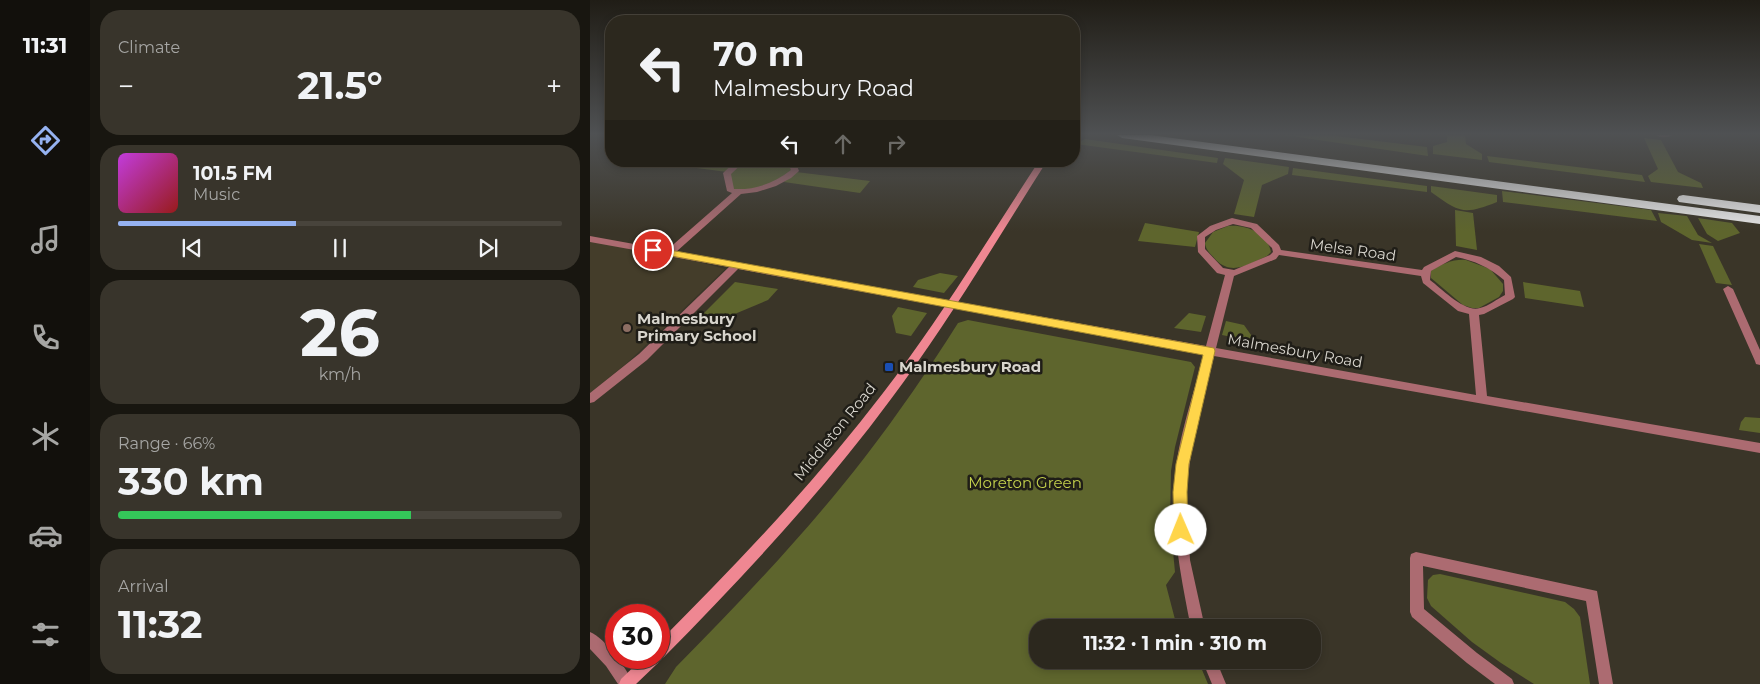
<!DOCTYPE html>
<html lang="en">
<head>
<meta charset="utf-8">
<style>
	body { margin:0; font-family:Montserrat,sans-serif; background:#38342b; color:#f1f3f6; height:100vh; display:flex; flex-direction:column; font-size:19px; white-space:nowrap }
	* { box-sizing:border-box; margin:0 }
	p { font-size:16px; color:#a6a6a4 }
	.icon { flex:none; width:28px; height:28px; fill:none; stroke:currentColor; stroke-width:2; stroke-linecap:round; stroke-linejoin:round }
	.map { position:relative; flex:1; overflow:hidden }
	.panel { display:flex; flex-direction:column; gap:10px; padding:10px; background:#181610; width:500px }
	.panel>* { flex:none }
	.hud { position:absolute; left:15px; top:15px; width:475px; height:152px; border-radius:20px; box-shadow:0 2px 8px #0003,0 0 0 1px #48443c; background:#2c281e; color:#f1f3f6; overflow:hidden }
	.speed { position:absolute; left:15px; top:604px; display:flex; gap:10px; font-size:25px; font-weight:700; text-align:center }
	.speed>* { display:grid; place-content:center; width:65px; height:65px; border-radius:50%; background:#2c281e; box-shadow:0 2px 8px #0003,0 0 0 1px #48443c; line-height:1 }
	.speed .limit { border:8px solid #d22; background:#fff; color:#111 }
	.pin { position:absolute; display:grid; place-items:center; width:42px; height:42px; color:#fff; margin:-21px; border:2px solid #fff; border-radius:50%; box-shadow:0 1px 5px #0007 }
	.me { position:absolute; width:55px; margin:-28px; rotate:359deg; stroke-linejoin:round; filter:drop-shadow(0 0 4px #0008) }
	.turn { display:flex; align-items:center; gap:18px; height:105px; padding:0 25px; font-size:22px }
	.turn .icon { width:65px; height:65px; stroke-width:2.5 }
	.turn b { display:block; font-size:35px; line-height:42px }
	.lanes { display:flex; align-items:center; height:48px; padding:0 25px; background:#0003; justify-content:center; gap:25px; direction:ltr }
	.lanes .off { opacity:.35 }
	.big { font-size:38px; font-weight:700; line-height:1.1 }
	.panel .widget { flex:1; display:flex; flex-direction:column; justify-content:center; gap:8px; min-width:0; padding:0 18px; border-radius:20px; background:#38342b }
	.panel .dial { align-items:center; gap:0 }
	.dial b { font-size:65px; line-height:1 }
	.song { display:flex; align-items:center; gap:15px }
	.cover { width:60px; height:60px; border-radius:8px; background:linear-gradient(135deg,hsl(290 70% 55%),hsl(0 70% 35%)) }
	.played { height:5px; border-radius:2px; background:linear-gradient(90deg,#95b2f1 40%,#48443c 40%) }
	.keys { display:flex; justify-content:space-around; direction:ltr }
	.heat { display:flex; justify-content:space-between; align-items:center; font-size:28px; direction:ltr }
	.charge { height:8px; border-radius:4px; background:linear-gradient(90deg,#34c759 66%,#48443c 0) }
	.trip { position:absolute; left:439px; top:619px; width:292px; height:50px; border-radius:20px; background:#2c281e; box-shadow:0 2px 8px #0003,0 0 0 1px #48443c; font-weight:700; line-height:50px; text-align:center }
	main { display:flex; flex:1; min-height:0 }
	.tabs { display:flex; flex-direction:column; width:90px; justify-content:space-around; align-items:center; background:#12100c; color:#a6a6a4 }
	.tabs .icon { width:35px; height:35px }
	.tabs .selected { color:#95b2f1 }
	.tabs b { font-size:22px; color:#f1f3f6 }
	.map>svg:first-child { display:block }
	.built { fill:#443d2a }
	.green { fill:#5e652d }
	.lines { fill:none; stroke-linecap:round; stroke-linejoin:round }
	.street { fill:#ac6b71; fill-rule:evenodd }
	.secondary { fill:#ef8792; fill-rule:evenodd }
	.highway { fill:#e8e8e8; fill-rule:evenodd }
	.route { fill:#ffd54a; stroke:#a68a30 }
	.education-dot { fill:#8d6e63; stroke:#1f1d17; stroke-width:2 }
	.transit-dot { fill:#1a4fb4; stroke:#1f1d17; stroke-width:2 }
	.labels { text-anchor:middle; stroke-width:5; stroke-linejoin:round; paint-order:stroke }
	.street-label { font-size:15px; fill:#d8d5cd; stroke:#1f1d17 }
	.poi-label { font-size:15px; font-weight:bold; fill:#d8d5cd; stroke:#1f1d17; text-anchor:start }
	.park-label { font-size:15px; fill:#c4d14c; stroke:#1f1d17 }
</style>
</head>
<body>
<main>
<nav class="tabs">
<b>11:31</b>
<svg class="icon selected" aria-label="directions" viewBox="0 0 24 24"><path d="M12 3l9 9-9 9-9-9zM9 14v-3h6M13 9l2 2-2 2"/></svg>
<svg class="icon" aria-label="music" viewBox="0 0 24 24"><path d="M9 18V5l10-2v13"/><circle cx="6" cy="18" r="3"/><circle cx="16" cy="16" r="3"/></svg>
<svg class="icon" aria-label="phone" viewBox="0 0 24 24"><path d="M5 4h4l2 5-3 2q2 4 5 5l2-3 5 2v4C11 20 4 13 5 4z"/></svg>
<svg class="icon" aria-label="climate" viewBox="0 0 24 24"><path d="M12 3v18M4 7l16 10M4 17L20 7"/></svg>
<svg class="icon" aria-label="car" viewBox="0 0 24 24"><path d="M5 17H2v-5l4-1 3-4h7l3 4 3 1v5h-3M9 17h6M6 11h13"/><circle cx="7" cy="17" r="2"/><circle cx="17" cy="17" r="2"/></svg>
<svg class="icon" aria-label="filters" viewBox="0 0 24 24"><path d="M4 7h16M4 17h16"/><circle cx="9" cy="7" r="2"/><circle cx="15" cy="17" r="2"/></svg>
</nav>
<section class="panel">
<div class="widget"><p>Climate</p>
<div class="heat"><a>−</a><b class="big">21.5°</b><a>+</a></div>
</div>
<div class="widget">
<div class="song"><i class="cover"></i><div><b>101.5 FM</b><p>Music</p></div></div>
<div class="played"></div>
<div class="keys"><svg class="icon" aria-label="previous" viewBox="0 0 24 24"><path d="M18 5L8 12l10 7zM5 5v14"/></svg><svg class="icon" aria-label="pause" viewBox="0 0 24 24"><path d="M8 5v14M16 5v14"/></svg><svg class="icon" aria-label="next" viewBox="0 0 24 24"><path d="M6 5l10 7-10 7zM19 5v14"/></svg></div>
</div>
<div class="widget dial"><b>26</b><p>km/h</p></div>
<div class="widget"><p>Range · 66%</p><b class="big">330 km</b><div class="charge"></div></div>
<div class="widget"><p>Arrival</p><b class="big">11:32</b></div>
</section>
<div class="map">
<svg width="1170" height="684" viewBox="0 0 1170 684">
	<rect width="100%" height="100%" fill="#3a3528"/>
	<path class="built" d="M0,241L102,260L135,269L37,363L0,393Z"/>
	<g class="green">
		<path d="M694,135H738L837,147L838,156Z"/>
		<path d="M857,135H875L876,144L892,154V160L843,154V146L857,142Z"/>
		<path d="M1054,138L1071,140L1088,172L1111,183L1113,188L1061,182L1058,176L1068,169Z"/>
		<path d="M495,139L628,158L627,163L486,144Z"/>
		<path d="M897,156L1052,175L1055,182L899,162Z"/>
		<path d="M635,158L699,167L698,174L672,185L664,217L644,214L654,180L633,164Z"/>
		<path d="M89,161H149L137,172L84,165Z"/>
		<path d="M154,161H198L202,171C186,185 164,193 143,190L139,173Z"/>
		<path d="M703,168L837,186V192L702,175Z"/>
		<path d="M206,172L280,181L270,193L194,182Z"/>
		<path d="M841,186L907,195V202C874,215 870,213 841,192Z"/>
		<path d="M912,191L1061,210L1067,221L913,202Z"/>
		<path d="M865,210L883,213L887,250L866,246Z"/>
		<path d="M1068,213L1097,216L1108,235L1122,243L1102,240L1071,222Z"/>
		<path d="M1108,218L1142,223L1150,233L1128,241L1117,234Z"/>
		<path d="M555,223L609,232L605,247L548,241Z"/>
		<path d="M638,226C655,224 678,233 681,252L677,256C659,264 642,276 626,260C621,254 616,251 615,243L623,232Z"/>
		<path d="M1109,244L1123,246L1142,285L1126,283Z"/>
		<path d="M876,260L900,269L913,284V291L909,297L889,308H882L873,305L841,278V271C852,264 863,259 876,260Z"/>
		<path d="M350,273L368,276L354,293L323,287L328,280Z"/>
		<path d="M145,282L188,289L178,300L128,321L110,317Z"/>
		<path d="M933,282L990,291L994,307L935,298Z"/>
		<path d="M308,307L337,313L321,336L306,333L302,316Z"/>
		<path d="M599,313L616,316L611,332L584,328Z"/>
		<path d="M378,320L601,362L605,367L585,447L581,471L580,520L585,572L576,585L587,627L448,628V660H601L610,665L618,684H75L86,667C152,600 217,532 275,457C308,414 339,369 368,323Z"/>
		<path d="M636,321L654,325L666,342L632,335Z"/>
		<path d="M1155,417L1170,418V433L1149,430L1151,422Z"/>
		<path d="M850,574L975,602L984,609L990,617L1000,684H944L911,663L882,642L841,606L837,598L838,580L843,575Z"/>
	</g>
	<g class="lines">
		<g class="street">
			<path d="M1066,135H1082C1078,138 1070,138 1066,135Z"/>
			<path d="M146,161H155L141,174L144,189C166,190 184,183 201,170L197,161H205L209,171L201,178L186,186L167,192L151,194L86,252L616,346L635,275L627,273L608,252L607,236L620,226L639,219L642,218L667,224L689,245L691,250L832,270L834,267L865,251L891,257L909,266L921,277L925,297L923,299L894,314L889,315L897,396L1170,443V453L624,356L603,439L596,491L600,560L615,628H601C592,583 583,538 584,491C585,446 603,397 614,354L148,269L57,360L4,402L0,403V393L49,354L139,267L0,242V236L77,250L142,193L137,191L133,173ZM643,224L661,228L682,248L683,252L680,255L644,270L633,268L615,249V237L626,230ZM689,255L831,276L833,283L868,311L879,314L886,395L626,348L644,276L686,259ZM866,257C885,261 899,267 914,280L915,295C907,299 899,306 890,308C875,313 852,289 840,280L841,271Z"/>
			<path d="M1138,286L1143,289L1170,350V365L1166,364L1165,361L1133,289Z"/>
			<path d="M826,552L1007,591L1023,684H1009L996,601L833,566L834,609L887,653L922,679L924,684H905L877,663L822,617L820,612V558L821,554Z"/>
			<path d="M0,632C16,639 37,668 43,684H28L16,666L0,649Z"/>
			<path d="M612,660H626L636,684H622Z"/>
		</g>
		<path class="secondary" d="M449,161H457C406,241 358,323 301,399C233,491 155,575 74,657L70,659L68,663L46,684H29L31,679L53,658H69V642C148,563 225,482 293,393C350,319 398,239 449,161Z"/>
		<g class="highway">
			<path d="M527,135H560L1170,216V224L532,138Z"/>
			<path d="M1093,195L1170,205V213L1089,202L1087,199L1089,196Z"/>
		</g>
	</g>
	<linearGradient id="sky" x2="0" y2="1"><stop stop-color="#201d16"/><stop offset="0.58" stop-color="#4f5153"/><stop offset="1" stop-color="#4f5153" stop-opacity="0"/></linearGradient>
	<rect width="1170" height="231" fill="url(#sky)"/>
	<path class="route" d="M63,247L624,348L625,351L599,464L597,492L598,530L596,535L591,537L586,535L584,530L583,492L586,464L613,355L60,252V248Z"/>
	<circle class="education-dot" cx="37" cy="328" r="5"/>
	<rect class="transit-dot" x="294" y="362" width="10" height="10" rx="2.5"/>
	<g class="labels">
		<g class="street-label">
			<text transform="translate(763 250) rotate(8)" y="5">Melsa Road</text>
			<text transform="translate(705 351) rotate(10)" y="5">Malmesbury Road</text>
			<text transform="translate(245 432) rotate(-51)" y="5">Middleton Road</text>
		</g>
		<g class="poi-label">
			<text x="47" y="324">Malmesbury<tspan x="47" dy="17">Primary School</tspan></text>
			<text x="309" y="372">Malmesbury Road</text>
		</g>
		<g class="park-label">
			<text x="435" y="488">Moreton Green</text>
		</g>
	</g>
</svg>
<div class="speed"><div class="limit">30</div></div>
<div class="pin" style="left:63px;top:250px;background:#d93025"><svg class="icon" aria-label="arrive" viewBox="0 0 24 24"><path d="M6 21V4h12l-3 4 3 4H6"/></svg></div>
<svg class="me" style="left:591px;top:530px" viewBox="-20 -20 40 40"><circle r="19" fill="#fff"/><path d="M0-13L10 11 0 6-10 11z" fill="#ffd54a"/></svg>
<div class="trip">11:32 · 1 min · 310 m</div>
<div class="hud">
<div class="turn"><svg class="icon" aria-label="left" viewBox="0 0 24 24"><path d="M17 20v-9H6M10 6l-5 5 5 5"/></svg><div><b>70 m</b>Malmesbury Road</div></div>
<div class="lanes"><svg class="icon" aria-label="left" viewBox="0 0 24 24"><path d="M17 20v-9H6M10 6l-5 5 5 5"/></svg><svg class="icon off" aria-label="ahead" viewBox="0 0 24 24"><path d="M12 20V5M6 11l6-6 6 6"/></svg><svg class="icon off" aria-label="right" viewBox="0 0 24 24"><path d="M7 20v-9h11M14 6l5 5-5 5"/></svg></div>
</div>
</div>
</main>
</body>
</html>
